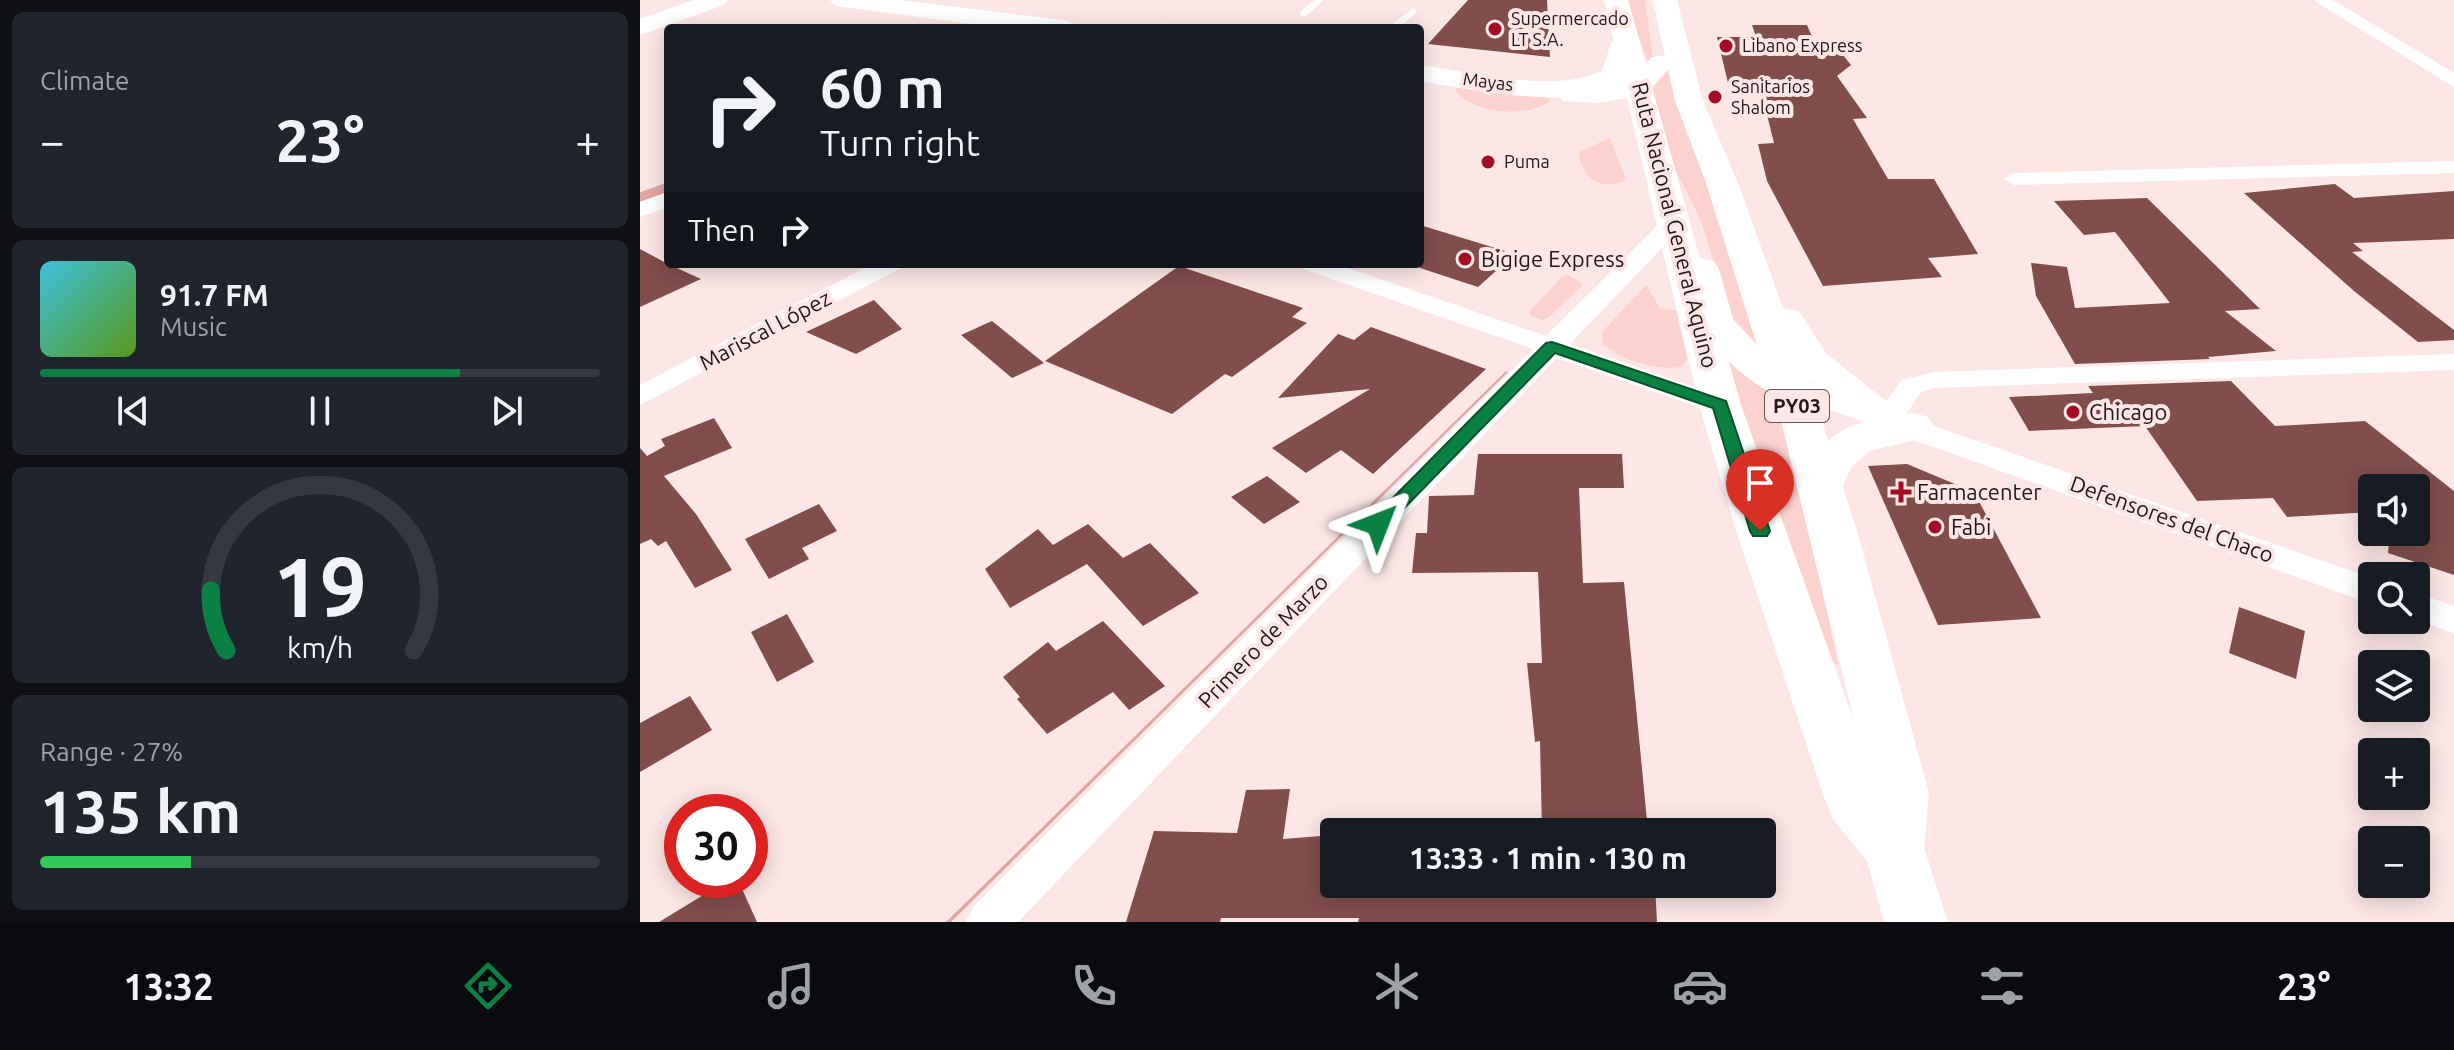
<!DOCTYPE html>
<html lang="en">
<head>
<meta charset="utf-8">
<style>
	body { margin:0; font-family:Ubuntu,sans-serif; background:#20242c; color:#f1f3f6; height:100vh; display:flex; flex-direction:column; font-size:30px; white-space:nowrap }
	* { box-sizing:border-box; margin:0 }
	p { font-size:26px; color:#9ea1a6 }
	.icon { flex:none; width:44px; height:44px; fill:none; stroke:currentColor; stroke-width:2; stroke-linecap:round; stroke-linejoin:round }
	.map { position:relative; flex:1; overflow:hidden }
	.drawer { display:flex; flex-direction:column; gap:12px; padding:12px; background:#0d0f14; width:640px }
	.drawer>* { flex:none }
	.banner { position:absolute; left:24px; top:24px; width:760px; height:244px; border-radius:8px; box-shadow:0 4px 20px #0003; background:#171b24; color:#f1f3f6; overflow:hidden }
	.fabs { position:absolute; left:1718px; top:474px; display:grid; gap:16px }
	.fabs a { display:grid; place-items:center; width:72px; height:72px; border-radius:8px; background:#171b24; box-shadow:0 4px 20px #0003; font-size:40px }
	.speed { position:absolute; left:24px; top:794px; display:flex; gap:16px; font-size:40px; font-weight:700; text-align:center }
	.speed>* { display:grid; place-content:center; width:104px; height:104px; border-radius:50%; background:#171b24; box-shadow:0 4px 20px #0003; line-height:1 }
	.speed .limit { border:12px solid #d22; background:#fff; color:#111 }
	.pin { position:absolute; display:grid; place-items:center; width:68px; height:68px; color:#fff; margin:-82px -34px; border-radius:50% 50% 50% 0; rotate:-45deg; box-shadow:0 0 8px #0007 }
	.pin .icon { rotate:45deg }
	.me { position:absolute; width:88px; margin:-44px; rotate:45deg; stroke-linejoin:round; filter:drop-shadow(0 0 6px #0008) }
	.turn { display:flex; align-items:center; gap:28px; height:168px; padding:0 24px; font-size:36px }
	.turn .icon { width:104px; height:104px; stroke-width:2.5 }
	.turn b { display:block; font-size:56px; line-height:68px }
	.then { display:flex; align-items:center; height:76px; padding:0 24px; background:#0003; gap:16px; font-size:30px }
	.big { font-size:60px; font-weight:700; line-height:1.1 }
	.drawer .widget { flex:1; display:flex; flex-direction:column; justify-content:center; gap:12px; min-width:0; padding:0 28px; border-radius:12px; background:#20242c }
	.drawer .dial { align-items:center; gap:0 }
	.dial svg { height:208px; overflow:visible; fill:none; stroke:#363941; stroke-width:7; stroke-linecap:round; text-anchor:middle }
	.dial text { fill:#f1f3f6; stroke:none }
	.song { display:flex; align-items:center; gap:24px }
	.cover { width:96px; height:96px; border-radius:12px; background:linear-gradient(135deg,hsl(190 70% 55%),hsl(90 70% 35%)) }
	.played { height:8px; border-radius:4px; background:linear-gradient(90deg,#0b8043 75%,#363941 75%) }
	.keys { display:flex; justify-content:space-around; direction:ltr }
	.heat { display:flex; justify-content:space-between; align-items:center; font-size:44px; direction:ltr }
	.charge { height:12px; border-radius:6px; background:linear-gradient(90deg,#34c759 27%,#363941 0) }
	.trip { position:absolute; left:680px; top:818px; width:456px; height:80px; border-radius:8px; background:#171b24; box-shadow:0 4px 20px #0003; font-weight:700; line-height:80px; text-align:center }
	.tab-bar { display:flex; height:128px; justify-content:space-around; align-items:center; background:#090b0e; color:#9ea1a6 }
	.tab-bar .icon { width:56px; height:56px }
	.tab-bar .current { color:#0b8043 }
	.tab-bar b { font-size:36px; color:#f1f3f6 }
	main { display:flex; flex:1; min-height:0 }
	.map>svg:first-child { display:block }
	.green { fill:#fcd1ce }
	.water { fill:#e1a6a3 }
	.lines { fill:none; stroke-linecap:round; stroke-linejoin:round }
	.stream { stroke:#e1a6a3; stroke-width:9 }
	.building { fill:#814e4c }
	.lane { fill:#fff; fill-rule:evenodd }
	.street { fill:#fff; fill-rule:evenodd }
	.secondary { fill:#fff; fill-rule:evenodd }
	.highway { fill:#fff; fill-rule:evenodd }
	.route { fill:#0b8043; stroke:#07532c; stroke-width:2 }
	.poi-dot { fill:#a50b24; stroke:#fce7e6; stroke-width:3 }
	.labels { text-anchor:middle; stroke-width:8; stroke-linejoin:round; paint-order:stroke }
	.far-poi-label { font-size:18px; fill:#211818; stroke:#fce7e6; text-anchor:start }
	.far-street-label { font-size:18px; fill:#211818; stroke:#fce7e6 }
	.shield { fill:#fce7e6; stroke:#635656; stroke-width:2 }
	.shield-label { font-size:20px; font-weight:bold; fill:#211818 }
	.street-label { font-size:22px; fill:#211818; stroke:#fce7e6 }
	.poi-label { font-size:22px; fill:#211818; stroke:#fce7e6; text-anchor:start }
</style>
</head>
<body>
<main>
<section class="drawer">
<div class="widget"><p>Climate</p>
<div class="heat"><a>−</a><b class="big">23°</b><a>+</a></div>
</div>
<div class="widget">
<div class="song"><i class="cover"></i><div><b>91.7 FM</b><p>Music</p></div></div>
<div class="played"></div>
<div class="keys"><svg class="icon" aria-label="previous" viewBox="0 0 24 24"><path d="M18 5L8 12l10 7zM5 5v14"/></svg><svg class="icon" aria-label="pause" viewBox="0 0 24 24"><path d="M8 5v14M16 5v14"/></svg><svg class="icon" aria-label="next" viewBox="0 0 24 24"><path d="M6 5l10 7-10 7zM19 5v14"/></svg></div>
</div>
<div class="widget dial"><svg viewBox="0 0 100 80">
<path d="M14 69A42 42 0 1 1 86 69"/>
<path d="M14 69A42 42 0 0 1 8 46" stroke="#0b8043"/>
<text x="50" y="56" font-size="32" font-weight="700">19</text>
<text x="50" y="72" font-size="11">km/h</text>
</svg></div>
<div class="widget"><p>Range · 27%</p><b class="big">135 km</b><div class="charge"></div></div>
</section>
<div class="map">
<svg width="1814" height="922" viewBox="0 0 1814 922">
	<rect width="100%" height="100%" fill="#fce7e6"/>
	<g class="green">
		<path d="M985,0H1005L1013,58L1008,62Z"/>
		<path d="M1028,66L1122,356L1095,327L1061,221L1032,163L1012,90Z"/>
		<path d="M821,87L908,98L911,100C890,119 829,114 815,89Z"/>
		<path d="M970,138L986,180C962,192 940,178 939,152Z"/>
		<path d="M923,276L928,275L941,283V287L908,318L902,320L890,315V311Z"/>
		<path d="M1006,285L1020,308L1036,311L1047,359L1041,367C1018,371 980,360 963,344L962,332Z"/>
		<path d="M1083,342L1135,394L1166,512L1198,665L1194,663L1131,515Z"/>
	</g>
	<path class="water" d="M866,371L868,372L311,922H306Z"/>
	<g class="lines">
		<path class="stream" d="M0,197L28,187"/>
	</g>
	<g class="building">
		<path d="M828,0H907L910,57L788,44Z"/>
		<path d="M1112,25H1167L1174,41L1191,40L1211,65L1197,76L1227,118L1213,119L1248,179H1294L1338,254L1288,258L1302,277L1183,286L1127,181L1118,144L1134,143L1120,87H1089L1077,37H1116Z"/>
		<path d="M1695,184L1714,198L1814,191V239L1713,243L1723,251L1712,252L1814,330V340L1778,342L1714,291L1604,193Z"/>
		<path d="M1507,198L1620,309L1585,311L1636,351L1568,357L1570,359L1435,364L1396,296L1391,263L1427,267L1435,308L1530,303L1475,232L1444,235L1414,201Z"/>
		<path d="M780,225L875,254L838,287L780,268Z"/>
		<path d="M0,249L28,264L61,279L0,307Z"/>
		<path d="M539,266L663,308L652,317L667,323L592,377L585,374L532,414L405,361Z"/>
		<path d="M234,300L262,329L216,354L166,332Z"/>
		<path d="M352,321L404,363L372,378L321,335Z"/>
		<path d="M731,327L846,369L733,474L701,450L666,473L632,448L730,389L638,398L698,334L714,340Z"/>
		<path d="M1591,381L1635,426L1725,421L1814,491V575L1748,553L1750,532H1776V488H1732V512L1647,517L1633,498L1557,501L1505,426L1389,431L1369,397L1453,393L1448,386Z"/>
		<path d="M74,418L92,448L24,476L56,514L92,570L55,588L26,541L18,546L11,539L0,544V448L7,456L25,446L21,439Z"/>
		<path d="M838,454H982L984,488H939L943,583L984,582L1008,831L1011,832H730L902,831L900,741L895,742L887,663H902L898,572L772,573L776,533H787L789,496L834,495Z"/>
		<path d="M1267,464L1334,492L1401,618L1298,625L1228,466Z"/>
		<path d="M627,476L660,502L624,524L591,497Z"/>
		<path d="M179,504L197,531L162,548L169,559L129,579L105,539Z"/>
		<path d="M448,524L483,558L510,543L559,593L503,626L447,564L370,608L345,569L398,529L413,545Z"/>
		<path d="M1599,607L1665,631L1656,679L1589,653Z"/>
		<path d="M147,614L174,662L137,682L111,632Z"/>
		<path d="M463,621L525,686L489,710L473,692L407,734L377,699L380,697L363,677L408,642L416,651Z"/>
		<path d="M50,696L72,730L0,772V723Z"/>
		<path d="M650,789L643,839L694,835V884H1015L1017,922H718L719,918H581L580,922H486L514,831L597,833L606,790Z"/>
		<path d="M88,880H98L117,922H19Z"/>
	</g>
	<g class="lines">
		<g class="lane">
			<path d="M675,0H684L666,16H660V12Z"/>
			<path d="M773,8L777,11L776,13L758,28H747Z"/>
			<path d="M521,23L526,26L524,28H513Z"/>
		</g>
		<g class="street">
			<path d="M1673,0H1693L1814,73V87Z"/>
			<path d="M1814,161V173L1374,185L1363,179L1374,173Z"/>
			<path d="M28,192V207L0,217V202Z"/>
			<path d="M1033,216L1041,218L1044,223L1041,228L930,344L1090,399L1094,405L1090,411L1080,414L1070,411L917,358L378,922H326L333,907L893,349L663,269L660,264H696L906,336L1025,218Z"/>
			<path d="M232,264H262L259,269L0,405V385Z"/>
			<path d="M1814,354V370L1294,388L1281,392L1265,416L1732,578V604L1140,392L1136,386L1140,380L1150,377L1242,408L1261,380L1294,372Z"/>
			<path d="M1776,593L1814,606V633L1776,620Z"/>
		</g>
		<g class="secondary">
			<path d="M53,0H88L84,5L0,35V19Z"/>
			<path d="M190,0H259L423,20L432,23L436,28H364L202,7L194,5Z"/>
			<path d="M988,36L997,39L1001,44C999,47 995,49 992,53C987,62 993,74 983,82C940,113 830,89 780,81V65C833,72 912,94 962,71L971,43Z"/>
			<path d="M1061,258L1074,261L1079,269L1093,319L1124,352L1164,377L1170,386L1164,395C1158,397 1153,399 1146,398C1119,393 1069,348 1057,323C1049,308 1047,286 1043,269L1048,261Z"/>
			<path d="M1273,413L1288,417L1294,427L1288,437L1230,451L1212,466L1197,499L1181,504L1165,499L1158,488C1181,429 1214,420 1273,413Z"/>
		</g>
		<path class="highway" d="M964,0H988L1006,64L1011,57L1025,56L1013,0H1037L1063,101L1098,183L1143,308L1159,311L1186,353L1251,405L1257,414L1251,423C1218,432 1191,402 1169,381L1218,534L1289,793L1284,848L1308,922H1244L1227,861L1193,819L1185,800L1096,531L1059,405L987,98L957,103L923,101L919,95L923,89L983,81ZM1028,70L1035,101L1066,183L1142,425L1214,721L1101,405L1012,87Z"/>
	</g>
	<path class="route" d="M912,342L1086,401L1130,531L1127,536H1113L1110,531L1073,408L915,353L745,528H732L729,524L732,519L906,343Z"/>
	<g class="poi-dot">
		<circle cx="855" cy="29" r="8"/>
		<circle cx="1086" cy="46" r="8"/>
		<circle cx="1075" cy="97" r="8"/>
		<circle cx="848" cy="162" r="8"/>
		<circle cx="825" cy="259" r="8"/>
		<circle cx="1433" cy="412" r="8"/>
		<path d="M1257 480h8v8h8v8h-8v8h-8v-8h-8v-8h8z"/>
		<circle cx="1295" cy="527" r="8"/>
	</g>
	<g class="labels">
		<g class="far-poi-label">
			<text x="871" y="25">Supermercado<tspan x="871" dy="21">LT S.A.</tspan></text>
			<text x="1102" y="52">Libano Express</text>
			<text x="1091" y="93">Sanitarios<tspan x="1091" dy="21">Shalom</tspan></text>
			<text x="864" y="168">Puma</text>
		</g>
		<g class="far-street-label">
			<text transform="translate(848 82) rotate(7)" y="6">Mayas</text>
		</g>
		<rect class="shield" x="1125" y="390" width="64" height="32" rx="6"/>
		<g class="shield-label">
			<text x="1157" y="413">PY03</text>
		</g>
		<g class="street-label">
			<text transform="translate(1035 225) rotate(76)" y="8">Ruta Nacional General Aquino</text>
			<text transform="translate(125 330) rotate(-28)" y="8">Mariscal López</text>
			<text transform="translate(1532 519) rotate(20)" y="8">Defensores del Chaco</text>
			<text transform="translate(623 641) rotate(-46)" y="8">Primero de Marzo</text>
		</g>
		<g class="poi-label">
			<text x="841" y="267">Bigige Express</text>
			<text x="1449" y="420">Chicago</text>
			<text x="1277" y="500">Farmacenter</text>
			<text x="1311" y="535">Fabi</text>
		</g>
	</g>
</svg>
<div class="fabs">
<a><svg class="icon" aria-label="sound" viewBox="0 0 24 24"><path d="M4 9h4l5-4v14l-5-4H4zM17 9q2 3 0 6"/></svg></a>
<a><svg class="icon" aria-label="search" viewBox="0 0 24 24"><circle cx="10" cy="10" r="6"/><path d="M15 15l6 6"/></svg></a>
<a><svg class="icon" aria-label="layers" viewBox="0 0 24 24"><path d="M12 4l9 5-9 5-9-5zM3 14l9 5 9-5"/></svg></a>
<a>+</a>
<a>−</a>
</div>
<div class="speed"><div class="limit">30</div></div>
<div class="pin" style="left:1120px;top:531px;background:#d93025"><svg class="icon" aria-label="arrive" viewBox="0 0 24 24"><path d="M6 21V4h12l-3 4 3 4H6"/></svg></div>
<svg class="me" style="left:738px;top:524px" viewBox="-20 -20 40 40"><path d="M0-17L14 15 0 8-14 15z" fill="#0b8043" stroke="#fff" stroke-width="4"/></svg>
<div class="trip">13:33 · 1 min · 130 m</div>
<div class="banner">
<div class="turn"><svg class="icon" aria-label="right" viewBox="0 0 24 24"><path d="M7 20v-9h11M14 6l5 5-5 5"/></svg><div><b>60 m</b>Turn right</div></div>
<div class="then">Then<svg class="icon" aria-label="right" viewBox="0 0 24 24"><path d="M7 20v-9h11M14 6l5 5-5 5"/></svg></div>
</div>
</div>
</main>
<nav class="tab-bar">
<b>13:32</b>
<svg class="icon current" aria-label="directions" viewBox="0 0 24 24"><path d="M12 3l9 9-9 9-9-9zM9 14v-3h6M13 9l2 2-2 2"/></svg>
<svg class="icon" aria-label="music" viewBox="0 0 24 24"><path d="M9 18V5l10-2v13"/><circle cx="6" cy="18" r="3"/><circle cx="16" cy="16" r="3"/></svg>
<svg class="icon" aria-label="phone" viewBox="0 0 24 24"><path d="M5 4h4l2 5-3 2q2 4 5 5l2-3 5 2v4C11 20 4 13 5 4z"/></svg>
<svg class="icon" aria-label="climate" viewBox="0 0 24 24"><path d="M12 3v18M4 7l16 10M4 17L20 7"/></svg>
<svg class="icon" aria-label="car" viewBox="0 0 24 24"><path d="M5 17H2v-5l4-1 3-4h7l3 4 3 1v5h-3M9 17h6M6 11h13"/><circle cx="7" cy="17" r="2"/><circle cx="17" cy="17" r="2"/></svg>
<svg class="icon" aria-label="filters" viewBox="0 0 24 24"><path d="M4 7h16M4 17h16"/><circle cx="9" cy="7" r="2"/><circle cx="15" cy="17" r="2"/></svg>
<b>23°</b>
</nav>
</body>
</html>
